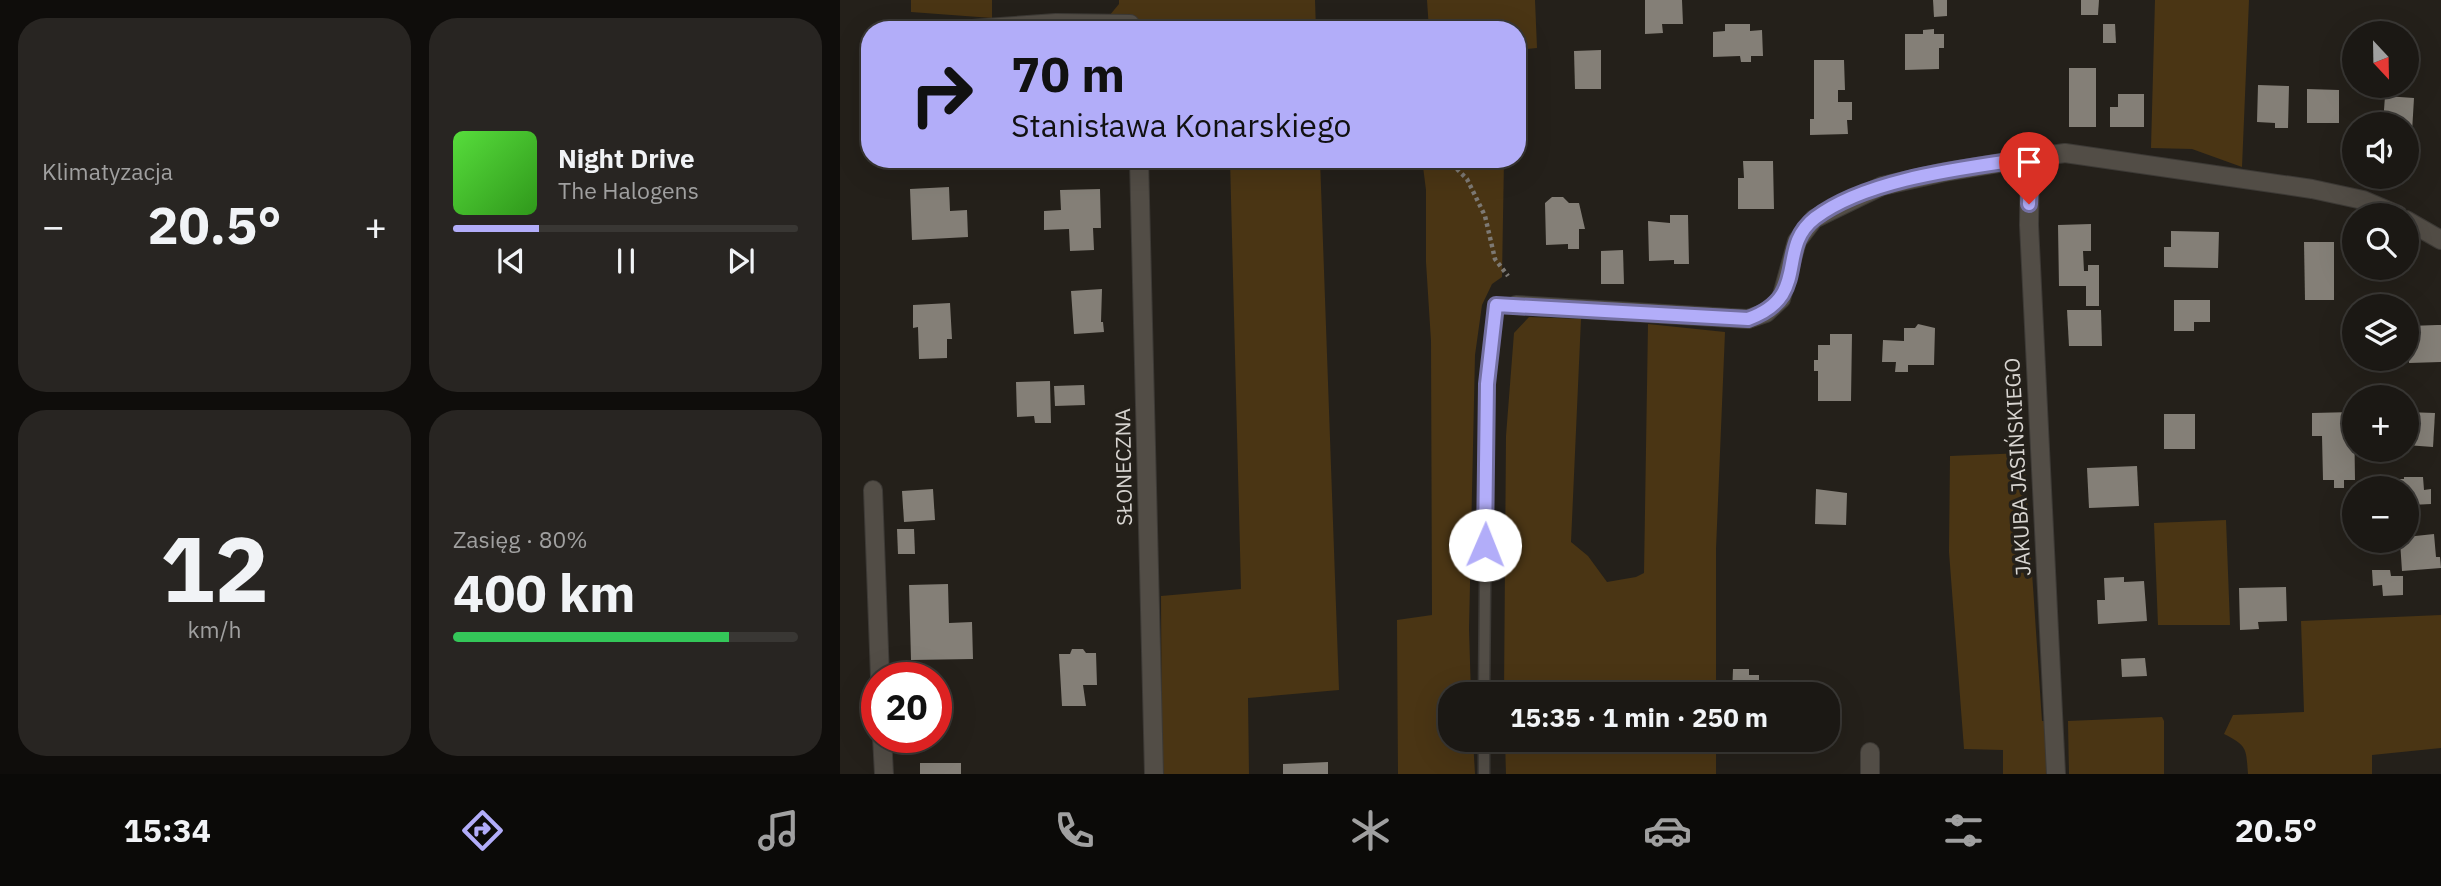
<!DOCTYPE html>
<html lang="pl">
<head>
<meta charset="utf-8">
<style>
	body { margin:0; font-family:"IBM Plex Sans",sans-serif; background:#282522; color:#f1f3f6; height:100vh; display:flex; flex-direction:column; font-size:26px; white-space:nowrap }
	* { box-sizing:border-box; margin:0 }
	p { font-size:23px; color:#a0a0a0 }
	.icon { flex:none; width:38px; height:38px; fill:none; stroke:currentColor; stroke-width:2; stroke-linecap:round; stroke-linejoin:round }
	.map { position:relative; flex:1; overflow:hidden }
	.panel { display:flex; flex-direction:column; gap:18px; padding:18px; background:#0f0d0b; width:840px }
	.panel>* { flex:none }
	.hud { position:absolute; left:21px; top:21px; width:665px; height:147px; border-radius:28px; box-shadow:0 7px 28px #0002,0 0 0 2px #393734; background:#b2adf9; color:#111; overflow:hidden }
	.needle { width:46px; rotate:158deg }
	.buttons { position:absolute; left:1502px; top:21px; display:grid; gap:14px }
	.buttons a { display:grid; place-items:center; width:77px; height:77px; border-radius:50%; background:#1b1814; box-shadow:0 7px 28px #0002,0 0 0 2px #393734; font-size:35px }
	.speed { position:absolute; left:21px; top:662px; display:flex; gap:14px; font-size:35px; font-weight:700; text-align:center }
	.speed>* { display:grid; place-content:center; width:91px; height:91px; border-radius:50%; background:#1b1814; box-shadow:0 7px 28px #0002,0 0 0 2px #393734; line-height:1 }
	.speed .limit { border:10px solid #d22; background:#fff; color:#111 }
	.pin { position:absolute; display:grid; place-items:center; width:60px; height:60px; color:#fff; margin:-72px -30px; border-radius:50% 50% 50% 0; rotate:-45deg; box-shadow:0 0 7px #0007 }
	.pin .icon { rotate:45deg }
	.me { position:absolute; width:77px; margin:-38px; rotate:1deg; stroke-linejoin:round; filter:drop-shadow(0 0 5px #0008) }
	.turn { display:flex; align-items:center; gap:24px; height:147px; padding:0 35px; font-size:32px }
	.turn .icon { width:91px; height:91px; stroke-width:2.5 }
	.turn b { display:block; font-size:49px; line-height:60px }
	.big { font-size:52px; font-weight:700; line-height:1.1 }
	.panel .tile { flex:1; display:flex; flex-direction:column; justify-content:center; gap:10px; min-width:0; padding:0 24px; border-radius:28px; background:#282522 }
	.panel .dial { align-items:center; gap:0 }
	.dial b { font-size:91px; line-height:1 }
	.song { display:flex; align-items:center; gap:21px }
	.cover { width:84px; height:84px; border-radius:10px; background:linear-gradient(135deg,hsl(110 70% 55%),hsl(110 70% 35%)) }
	.played { height:7px; border-radius:4px; background:linear-gradient(90deg,#b2adf9 25%,#393734 25%) }
	.keys { display:flex; justify-content:space-around; direction:ltr }
	.heat { display:flex; justify-content:space-between; align-items:center; font-size:38px; direction:ltr }
	.charge { height:10px; border-radius:5px; background:linear-gradient(90deg,#34c759 80%,#393734 0) }
	.panel .tiles { flex:1; display:grid; gap:18px; grid-template-columns:repeat(2,1fr) }
	.trip { position:absolute; left:598px; top:682px; width:402px; height:70px; border-radius:28px; background:#1b1814; box-shadow:0 7px 28px #0002,0 0 0 2px #393734; font-weight:700; line-height:70px; text-align:center }
	.dock { display:flex; height:112px; justify-content:space-around; align-items:center; background:#0b0a08; color:#a0a0a0 }
	.dock .icon { width:49px; height:49px }
	.dock .on { color:#b2adf9 }
	.dock b { font-size:32px; color:#f1f3f6 }
	main { display:flex; flex:1; min-height:0 }
	.map>svg:first-child { display:block }
	.green { fill:#4a3514 }
	.building { fill:#847f77 }
	.lines { fill:none; stroke-linecap:round; stroke-linejoin:round }
	.lane-casing { stroke:#3d3a36; stroke-width:13 }
	.street-casing { stroke:#3d3a36; stroke-width:20 }
	.path { stroke:#7d7974; stroke-width:4.5; stroke-dasharray:3.5 3.5; stroke-linecap:butt }
	.lane { stroke:#524d46; stroke-width:10 }
	.street { stroke:#524d46; stroke-width:18 }
	.route-casing { stroke:#7470a2; stroke-width:18 }
	.route { stroke:#b2adf9; stroke-width:12 }
	.labels { text-anchor:middle; stroke-width:7; stroke-linejoin:round; paint-order:stroke }
	.street-label { font-size:21px; fill:#d7d4d0; stroke:#24201a }
</style>
</head>
<body>
<main>
<section class="panel">
<div class="tiles">
<div class="tile"><p>Klimatyzacja</p>
<div class="heat"><a>−</a><b class="big">20.5°</b><a>+</a></div>
</div>
<div class="tile">
<div class="song"><i class="cover"></i><div><b>Night Drive</b><p>The Halogens</p></div></div>
<div class="played"></div>
<div class="keys"><svg class="icon" aria-label="previous" viewBox="0 0 24 24"><path d="M18 5L8 12l10 7zM5 5v14"/></svg><svg class="icon" aria-label="pause" viewBox="0 0 24 24"><path d="M8 5v14M16 5v14"/></svg><svg class="icon" aria-label="next" viewBox="0 0 24 24"><path d="M6 5l10 7-10 7zM19 5v14"/></svg></div>
</div>
<div class="tile dial"><b>12</b><p>km/h</p></div>
<div class="tile"><p>Zasięg · 80%</p><b class="big">400 km</b><div class="charge"></div></div>
</div>
</section>
<div class="map">
<svg width="1601" height="774" viewBox="0 0 1601 774">
	<rect width="100%" height="100%" fill="#24201a"/>
	<g class="green">
		<path d="M71,0H152V18L71,12Z"/>
		<path d="M279,0H475L476,30H305V23L269,16L279,4Z"/>
		<path d="M587,0H695L697,48L677,50V30H589Z"/>
		<path d="M1315,0H1409L1402,167L1352,149L1311,148Z"/>
		<path d="M390,159H480L499,690L408,698L409,774H322L321,596L401,589Z"/>
		<path d="M582,159H664L662,277L652,284L642,305L635,355L629,629L631,695H611V740H633L635,774H558L557,620L592,615L591,341L586,262V190Z"/>
		<path d="M689,317L741,319L731,542L748,556L767,582L796,577L804,573L808,324L885,332L876,549V695H664L666,436L674,333Z"/>
		<path d="M1184,453L1202,721H1207L1209,774H1163V750L1124,749L1109,552L1110,456Z"/>
		<path d="M1386,520L1390,625H1318L1314,523Z"/>
		<path d="M1601,615V748L1532,755V774H1408C1406,749 1408,746 1384,734L1393,715L1464,712L1461,621Z"/>
		<path d="M1322,717L1324,721V774H1229L1228,721Z"/>
		<path d="M665,740H876V774H666Z"/>
	</g>
	<g class="building">
		<path d="M805,0H842L843,24H822L823,33L805,34Z"/>
		<path d="M1093,0H1107V16L1094,17Z"/>
		<path d="M1241,0H1259L1258,15H1241Z"/>
		<path d="M885,24H910V31L922,30L923,56H911V62H901L900,56L873,57V32L885,31Z"/>
		<path d="M1263,24H1275L1276,43H1263Z"/>
		<path d="M1094,29V34H1104V48H1099V69L1065,70V34H1083V30Z"/>
		<path d="M761,50V89H735L734,51Z"/>
		<path d="M974,60H1004L1005,90H998V102H1012V120H1007L1008,134L970,135V119H974Z"/>
		<rect x="1229" y="68" width="27" height="59"/>
		<path d="M1418,85L1449,86L1448,128H1435V123L1417,122Z"/>
		<path d="M1467,89L1499,90V123H1467Z"/>
		<path d="M1278,94H1304V127H1270V107H1278Z"/>
		<path d="M1545,96L1574,98L1570,166H1566V124H1543Z"/>
		<path d="M903,161H933L934,209H898V178H904Z"/>
		<path d="M109,187L110,211L127,210L128,237L72,240L70,189Z"/>
		<path d="M260,189L261,228H253L254,250L230,251L229,229L204,230V211L221,210L220,190Z"/>
		<path d="M712,197H723L729,203H739L745,229H739V249H728V244L706,245L705,203Z"/>
		<path d="M830,215H848L849,264H834V260L809,261L808,221L830,223Z"/>
		<path d="M1251,224V251H1243L1244,271H1248V265H1259V306H1246V286H1219L1218,225Z"/>
		<path d="M1331,231L1379,232L1378,268L1324,267V247H1331Z"/>
		<path d="M1464,242H1494V300H1465Z"/>
		<path d="M783,250L784,284H761V251Z"/>
		<path d="M262,289L261,322H263L264,332L234,334L231,291Z"/>
		<path d="M1334,300H1370V322H1354V331H1334Z"/>
		<path d="M110,303L112,339H107V358L79,359L78,327L73,328V305Z"/>
		<path d="M1227,310H1261L1262,346H1229Z"/>
		<path d="M1078,324L1095,328L1094,365H1068V372H1055L1056,362H1042L1043,340L1064,341V328H1075Z"/>
		<path d="M1597,325H1601V362L1569,363V326Z"/>
		<path d="M990,334H1012L1011,401H978V371H974V360H978V345H990Z"/>
		<path d="M210,381L211,423H195L194,416L177,417L176,382Z"/>
		<path d="M244,385L245,405L215,406L214,386Z"/>
		<path d="M1514,412L1515,480H1504V488H1494V480H1483L1482,436H1472V413Z"/>
		<path d="M1566,412L1595,413L1593,447L1566,445Z"/>
		<rect x="1324" y="414" width="31" height="35"/>
		<path d="M1297,466L1299,506L1249,508L1247,468Z"/>
		<path d="M1564,477H1583L1584,490L1591,489V504L1571,505V508H1566V488H1550V479H1564Z"/>
		<path d="M93,489L95,520L64,522L62,491Z"/>
		<path d="M976,489L1007,493L1006,525L975,524Z"/>
		<rect x="1504" y="505" width="10" height="20"/>
		<path d="M57,529H74L75,554H58Z"/>
		<path d="M1594,534L1596,557H1600L1601,568L1562,571L1560,541H1566V537Z"/>
		<path d="M1532,570H1550L1551,576H1563V595L1543,596L1542,585L1533,586Z"/>
		<path d="M1284,577V582L1304,581L1307,621L1258,624L1257,600H1265L1264,578Z"/>
		<path d="M108,584L109,623L132,622L133,659L71,660L69,585Z"/>
		<path d="M1446,587L1447,621L1418,622L1419,629L1400,630L1399,588Z"/>
		<path d="M232,649H243L246,653H256L257,685H243L246,706H222L219,654H230Z"/>
		<path d="M1305,658L1307,676L1282,677L1281,659Z"/>
		<path d="M893,669H909V675H919V695H892Z"/>
		<path d="M488,762V774H443V764Z"/>
		<rect x="80" y="763" width="41" height="11"/>
	</g>
	<g class="lines">
		<g class="lane-casing">
			<g id="lane">
				<path d="M644,695L647,384L656,305H676"/>
				<path d="M644,740V774"/>
			</g>
		</g>
		<g class="street-casing">
			<g id="street">
				<path d="M118,30L216,23L290,24L294,30"/>
				<path d="M1190,158L1189,225L1216,774"/>
				<path d="M299,159L314,774"/>
				<path d="M1566,220L1601,240"/>
				<path d="M676,305L908,319L926,313L941,299L957,241L974,219L1042,186L1105,172L1190,158L1225,153L1472,189L1523,200L1558,215"/>
				<path d="M33,490L40,677"/>
				<path d="M42,737L44,774"/>
				<path d="M1030,752V774"/>
			</g>
		</g>
		<path class="path" d="M599,159L611,163L627,179L645,216L655,259L668,276"/>
		<use href="#lane" class="lane"/>
		<use href="#street" class="street"/>
	</g>
	<g class="lines">
		<g class="route-casing">
			<path id="route" d="M645,545L647,384L656,305L908,319C972,296 935,249 975,218C1028,178 1126,168 1191,158L1189,204"/>
		</g>
		<use href="#route" class="route"/>
	</g>
	<g class="labels">
		<g class="street-label">
			<text transform="translate(284 467) rotate(-91)" y="7">SŁONECZNA</text>
			<text transform="translate(1178 467) rotate(-93)" y="7">JAKUBA JASIŃSKIEGO</text>
		</g>
	</g>
</svg>
<div class="buttons">
<a><svg class="needle" viewBox="-14 -14 28 28"><path d="M0-13l5 13h-10z" fill="#e53935"/><path d="M0 13l5-13h-10z" fill="#a0a0a0"/></svg></a>
<a><svg class="icon" aria-label="sound" viewBox="0 0 24 24"><path d="M4 9h4l5-4v14l-5-4H4zM17 9q2 3 0 6"/></svg></a>
<a><svg class="icon" aria-label="search" viewBox="0 0 24 24"><circle cx="10" cy="10" r="6"/><path d="M15 15l6 6"/></svg></a>
<a><svg class="icon" aria-label="layers" viewBox="0 0 24 24"><path d="M12 4l9 5-9 5-9-5zM3 14l9 5 9-5"/></svg></a>
<a>+</a>
<a>−</a>
</div>
<div class="speed"><div class="limit">20</div></div>
<div class="pin" style="left:1189px;top:204px;background:#d93025"><svg class="icon" aria-label="arrive" viewBox="0 0 24 24"><path d="M6 21V4h12l-3 4 3 4H6"/></svg></div>
<svg class="me" style="left:645px;top:545px" viewBox="-20 -20 40 40"><circle r="19" fill="#fff"/><path d="M0-13L10 11 0 6-10 11z" fill="#b2adf9"/></svg>
<div class="trip">15:35 · 1 min · 250 m</div>
<div class="hud">
<div class="turn"><svg class="icon" aria-label="right" viewBox="0 0 24 24"><path d="M7 20v-9h11M14 6l5 5-5 5"/></svg><div><b>70 m</b>Stanisława Konarskiego</div></div>
</div>
</div>
</main>
<nav class="dock">
<b>15:34</b>
<svg class="icon on" aria-label="directions" viewBox="0 0 24 24"><path d="M12 3l9 9-9 9-9-9zM9 14v-3h6M13 9l2 2-2 2"/></svg>
<svg class="icon" aria-label="music" viewBox="0 0 24 24"><path d="M9 18V5l10-2v13"/><circle cx="6" cy="18" r="3"/><circle cx="16" cy="16" r="3"/></svg>
<svg class="icon" aria-label="phone" viewBox="0 0 24 24"><path d="M5 4h4l2 5-3 2q2 4 5 5l2-3 5 2v4C11 20 4 13 5 4z"/></svg>
<svg class="icon" aria-label="climate" viewBox="0 0 24 24"><path d="M12 3v18M4 7l16 10M4 17L20 7"/></svg>
<svg class="icon" aria-label="car" viewBox="0 0 24 24"><path d="M5 17H2v-5l4-1 3-4h7l3 4 3 1v5h-3M9 17h6M6 11h13"/><circle cx="7" cy="17" r="2"/><circle cx="17" cy="17" r="2"/></svg>
<svg class="icon" aria-label="filters" viewBox="0 0 24 24"><path d="M4 7h16M4 17h16"/><circle cx="9" cy="7" r="2"/><circle cx="15" cy="17" r="2"/></svg>
<b>20.5°</b>
</nav>
</body>
</html>
